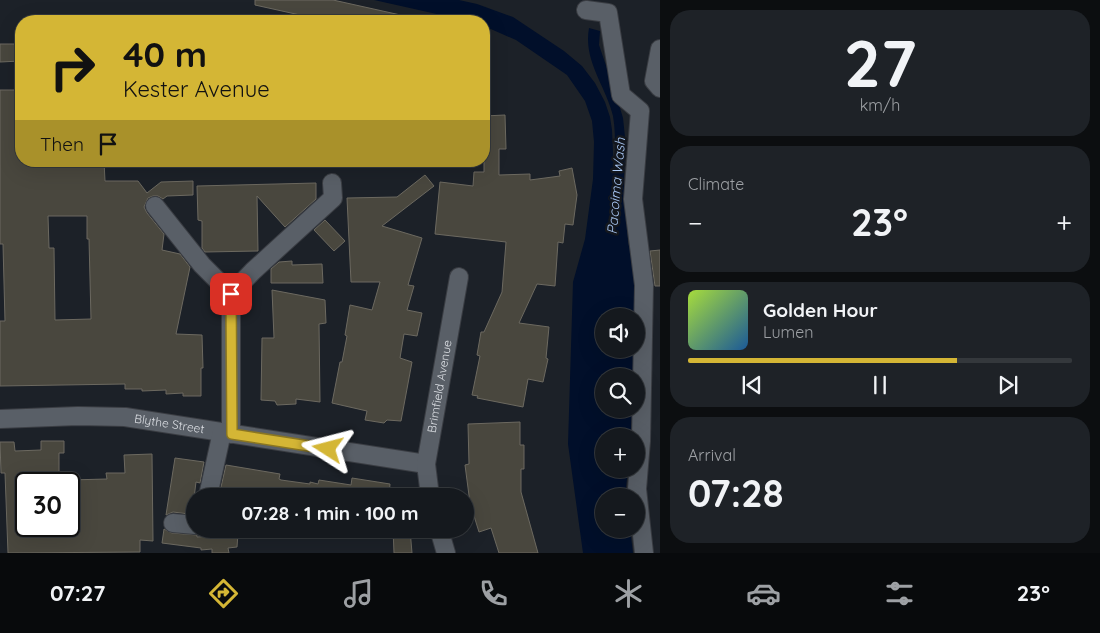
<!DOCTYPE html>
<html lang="en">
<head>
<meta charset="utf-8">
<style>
	body { margin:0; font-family:Quicksand,sans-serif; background:#1e2227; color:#f1f3f6; height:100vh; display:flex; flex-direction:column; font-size:19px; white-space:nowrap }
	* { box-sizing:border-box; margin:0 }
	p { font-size:16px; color:#9da0a4 }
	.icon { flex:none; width:28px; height:28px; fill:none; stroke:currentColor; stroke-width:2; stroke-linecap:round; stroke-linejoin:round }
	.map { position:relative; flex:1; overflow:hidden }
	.drawer { display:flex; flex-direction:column; gap:10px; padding:10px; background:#0c0e10; width:440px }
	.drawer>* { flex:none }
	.top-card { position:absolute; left:15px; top:15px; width:475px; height:152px; border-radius:20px; box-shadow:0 5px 20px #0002,0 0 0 1px #34383c; background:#d4b635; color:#111; overflow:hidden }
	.fabs { position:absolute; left:595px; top:308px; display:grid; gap:10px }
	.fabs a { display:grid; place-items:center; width:50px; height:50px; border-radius:50%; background:#15191e; box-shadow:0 5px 20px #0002,0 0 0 1px #34383c; font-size:25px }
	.speed { position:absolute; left:15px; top:472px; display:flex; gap:10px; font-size:25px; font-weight:700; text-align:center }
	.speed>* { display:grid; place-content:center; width:65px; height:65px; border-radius:50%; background:#15191e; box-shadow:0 5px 20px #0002,0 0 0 1px #34383c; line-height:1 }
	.speed .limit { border:2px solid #111; border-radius:8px; background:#fff; color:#111 }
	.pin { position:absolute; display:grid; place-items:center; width:42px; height:42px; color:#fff; margin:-21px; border-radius:10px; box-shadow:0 2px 8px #0006 }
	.me { position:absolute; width:55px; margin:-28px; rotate:279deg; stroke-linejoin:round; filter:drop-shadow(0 0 4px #0008) }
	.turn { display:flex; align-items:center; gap:18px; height:105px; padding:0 25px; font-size:22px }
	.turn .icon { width:65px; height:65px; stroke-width:2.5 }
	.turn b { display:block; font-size:35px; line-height:42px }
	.then { display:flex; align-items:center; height:48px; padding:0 25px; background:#0003; gap:10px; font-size:19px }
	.big { font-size:38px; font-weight:700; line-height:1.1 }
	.drawer .tile { flex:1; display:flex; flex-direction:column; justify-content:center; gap:8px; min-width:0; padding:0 18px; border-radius:20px; background:#1e2227 }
	.drawer .dial { align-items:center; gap:0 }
	.dial b { font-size:65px; line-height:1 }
	.song { display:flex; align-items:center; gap:15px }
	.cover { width:60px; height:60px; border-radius:8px; background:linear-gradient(135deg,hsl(80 70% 55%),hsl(210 70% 35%)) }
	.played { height:5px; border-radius:2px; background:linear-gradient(90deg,#d4b635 70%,#34383c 70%) }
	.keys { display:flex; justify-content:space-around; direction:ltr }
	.heat { display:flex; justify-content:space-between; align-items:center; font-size:28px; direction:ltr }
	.trip { position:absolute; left:186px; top:488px; width:288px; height:50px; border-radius:25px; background:#15191e; box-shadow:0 5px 20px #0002,0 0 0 1px #34383c; font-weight:700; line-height:50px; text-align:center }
	.tabs { display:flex; height:80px; justify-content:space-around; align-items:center; background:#080a0c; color:#9da0a4 }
	.tabs .icon { width:35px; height:35px }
	.tabs .active { color:#d4b635 }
	.tabs b { font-size:22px; color:#f1f3f6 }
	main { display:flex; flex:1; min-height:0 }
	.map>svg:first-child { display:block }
	.water { fill:#010f2a }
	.building { fill:#49473e; stroke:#6c6960; fill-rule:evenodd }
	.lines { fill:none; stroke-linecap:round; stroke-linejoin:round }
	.minor-casing { stroke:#3a3d43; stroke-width:20 }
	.minor { stroke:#595f67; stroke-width:18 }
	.route-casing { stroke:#8a7622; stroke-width:12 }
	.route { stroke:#d4b635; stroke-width:9 }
	.labels { text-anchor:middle; stroke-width:5; stroke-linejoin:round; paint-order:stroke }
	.street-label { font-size:12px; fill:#dcdfe4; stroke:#13171e }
	.water-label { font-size:14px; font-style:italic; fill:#abcaf7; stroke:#13171e }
</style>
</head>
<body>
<main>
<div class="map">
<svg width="660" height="553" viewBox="0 0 660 553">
	<rect width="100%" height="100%" fill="#1c2128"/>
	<path class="water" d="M374,0H459L477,4L513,17L564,51L582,66L595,83L605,102L610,117L612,130L614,173C616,166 615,158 615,150C615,139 615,127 613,116C606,86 583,61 589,28L600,31L599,45L617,98L623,118L625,137L624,175L628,242L638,283L636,316H604V349H635L634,376H604V409H632L631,436H604V469H628L625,496H604V529H630L633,553H583L568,444L573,282L585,239L593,179L594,142L592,121L585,101L567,75L516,40L484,26V21H468Z"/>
	<g class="building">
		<path d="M255,0H333L405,16L404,21H327L255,5Z"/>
		<path d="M0,44H21V61L0,62Z"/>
		<path d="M0,90H21V161H104L105,181H138L147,193L161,182L193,181V195L167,196L163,199L158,196H153L148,198L144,207L147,213L164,234L162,250L180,254L190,267L176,334L202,335L203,368H201V396H183V393L166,394V390L142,391V389H125V384L0,386V321H5L3,244H0ZM48,216H87V239H89L91,319L55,320L54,248H49Z"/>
		<path d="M505,115L506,149H499V175L530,174V180L560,176L559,171L572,168L577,195L573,225L565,224L563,243L558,242L555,286L537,284L519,323L549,327L546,358L548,359L543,382L528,379L523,407L477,398L478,396L472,395L480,356L477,355L481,332H484L502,292L506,242L435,234L440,182L473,186L474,172H484V116Z"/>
		<path d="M425,175L434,186L382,226L422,238L408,285L414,286L407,310L422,313L417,336L404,334L400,358L412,362L401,421L387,420L384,423L365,420L367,411L332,403L340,362H342L347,336L345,335L350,305L372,310L380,282H351L347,198L397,197Z"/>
		<path d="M316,183V199L285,227L257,196L258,251L205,252L202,248V221L198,220L197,186Z"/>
		<path d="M325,220L345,241L334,251L314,230Z"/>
		<path d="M660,250V286H655L650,251Z"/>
		<path d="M292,261V265L322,264L323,283H271V269L279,262Z"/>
		<path d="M272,290L325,300L326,323L319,324L320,402L296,399V404L277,405L275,401L261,400L262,338H274Z"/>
		<path d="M520,422V445H524V469H521V492L538,553H499L491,528L479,532L470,503L465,465L469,464L468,424Z"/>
		<path d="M41,441H64V453H59V484H26V526H69V480L107,479L106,473H125L124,455L152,454L153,541L140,540V552L8,553L5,473H1L0,442H14L15,451L41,450Z"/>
		<path d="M175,458L204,462L200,483L196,482L193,506L190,505L189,514L173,512L166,515Z"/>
		<path d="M226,465L280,474L279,479L281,480L310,484V482L318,484L319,480L351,485L352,478L390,484L389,496H219Z"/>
		<path d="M164,529L172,533L197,535V537L238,534L237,547L228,548L229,553H212V549L201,550V548L162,543Z"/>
		<path d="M393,529H410L412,553H394Z"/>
	</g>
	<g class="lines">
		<g class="minor-casing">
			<g id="minor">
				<path d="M586,10L608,13L621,95L640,111L633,199L644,285L641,441L637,489L644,553"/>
				<path d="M660,49L654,81L660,88"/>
				<path d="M155,206L202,265L231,294"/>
				<path d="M231,294L253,271L333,198L332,183"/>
				<path d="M231,294V434"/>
				<path id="s1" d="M0,419L78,416L125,417L426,464"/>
				<path d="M208,496L222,432"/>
				<path id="s2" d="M430,496L426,464L459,277"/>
				<path d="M173,523L195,525"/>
				<path d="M439,529L446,553"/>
			</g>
		</g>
		<use href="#minor" class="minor"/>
	</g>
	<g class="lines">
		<g class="route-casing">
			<path id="route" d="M231,294L232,434L328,449"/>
		</g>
		<use href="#route" class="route"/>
	</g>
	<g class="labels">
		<g class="street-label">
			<text dy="4" stroke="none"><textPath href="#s2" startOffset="111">Brimfield Avenue</textPath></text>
			<text dy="4" stroke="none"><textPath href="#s1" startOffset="170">Blythe Street</textPath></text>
		</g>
		<g class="water-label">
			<text transform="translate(616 186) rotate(-85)" y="5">Pacoima Wash</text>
		</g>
	</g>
</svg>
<div class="fabs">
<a><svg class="icon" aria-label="sound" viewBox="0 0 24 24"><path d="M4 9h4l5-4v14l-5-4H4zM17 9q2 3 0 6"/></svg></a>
<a><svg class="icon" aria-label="search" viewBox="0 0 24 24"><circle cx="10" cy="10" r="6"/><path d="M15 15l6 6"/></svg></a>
<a>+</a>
<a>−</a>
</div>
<div class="speed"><div class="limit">30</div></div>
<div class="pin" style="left:231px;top:294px;background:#d93025"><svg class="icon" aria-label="arrive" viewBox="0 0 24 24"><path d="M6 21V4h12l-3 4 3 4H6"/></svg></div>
<svg class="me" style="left:328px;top:449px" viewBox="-20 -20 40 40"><path d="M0-17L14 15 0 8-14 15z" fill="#d4b635" stroke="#fff" stroke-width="4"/></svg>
<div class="trip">07:28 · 1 min · 100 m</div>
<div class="top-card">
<div class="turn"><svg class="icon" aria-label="right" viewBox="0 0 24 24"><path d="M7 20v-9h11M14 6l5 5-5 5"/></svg><div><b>40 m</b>Kester Avenue</div></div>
<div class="then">Then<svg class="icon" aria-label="arrive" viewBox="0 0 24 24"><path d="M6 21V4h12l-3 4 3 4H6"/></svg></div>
</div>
</div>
<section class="drawer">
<div class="tile dial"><b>27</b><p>km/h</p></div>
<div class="tile"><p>Climate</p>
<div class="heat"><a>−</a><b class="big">23°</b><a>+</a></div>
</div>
<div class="tile">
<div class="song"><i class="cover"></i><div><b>Golden Hour</b><p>Lumen</p></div></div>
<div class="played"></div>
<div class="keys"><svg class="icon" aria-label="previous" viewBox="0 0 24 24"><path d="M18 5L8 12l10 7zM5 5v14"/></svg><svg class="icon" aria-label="pause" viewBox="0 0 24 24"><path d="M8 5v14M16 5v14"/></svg><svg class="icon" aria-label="next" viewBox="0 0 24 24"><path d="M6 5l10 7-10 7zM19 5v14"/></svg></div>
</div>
<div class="tile"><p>Arrival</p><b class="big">07:28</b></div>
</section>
</main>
<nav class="tabs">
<b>07:27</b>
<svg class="icon active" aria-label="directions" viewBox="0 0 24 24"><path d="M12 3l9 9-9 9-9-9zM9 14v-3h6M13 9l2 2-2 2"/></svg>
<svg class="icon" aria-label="music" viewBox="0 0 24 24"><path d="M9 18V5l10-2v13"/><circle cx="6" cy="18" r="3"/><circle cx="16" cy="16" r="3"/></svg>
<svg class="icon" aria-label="phone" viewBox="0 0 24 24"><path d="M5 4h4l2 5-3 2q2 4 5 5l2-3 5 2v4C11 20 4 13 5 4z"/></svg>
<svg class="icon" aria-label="climate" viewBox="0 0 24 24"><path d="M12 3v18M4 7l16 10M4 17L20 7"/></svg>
<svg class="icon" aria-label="car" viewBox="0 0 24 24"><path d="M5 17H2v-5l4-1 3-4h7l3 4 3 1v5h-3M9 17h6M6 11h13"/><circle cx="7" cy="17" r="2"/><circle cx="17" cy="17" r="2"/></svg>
<svg class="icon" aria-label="filters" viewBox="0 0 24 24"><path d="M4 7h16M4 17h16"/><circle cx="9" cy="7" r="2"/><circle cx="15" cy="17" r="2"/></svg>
<b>23°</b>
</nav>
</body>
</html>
